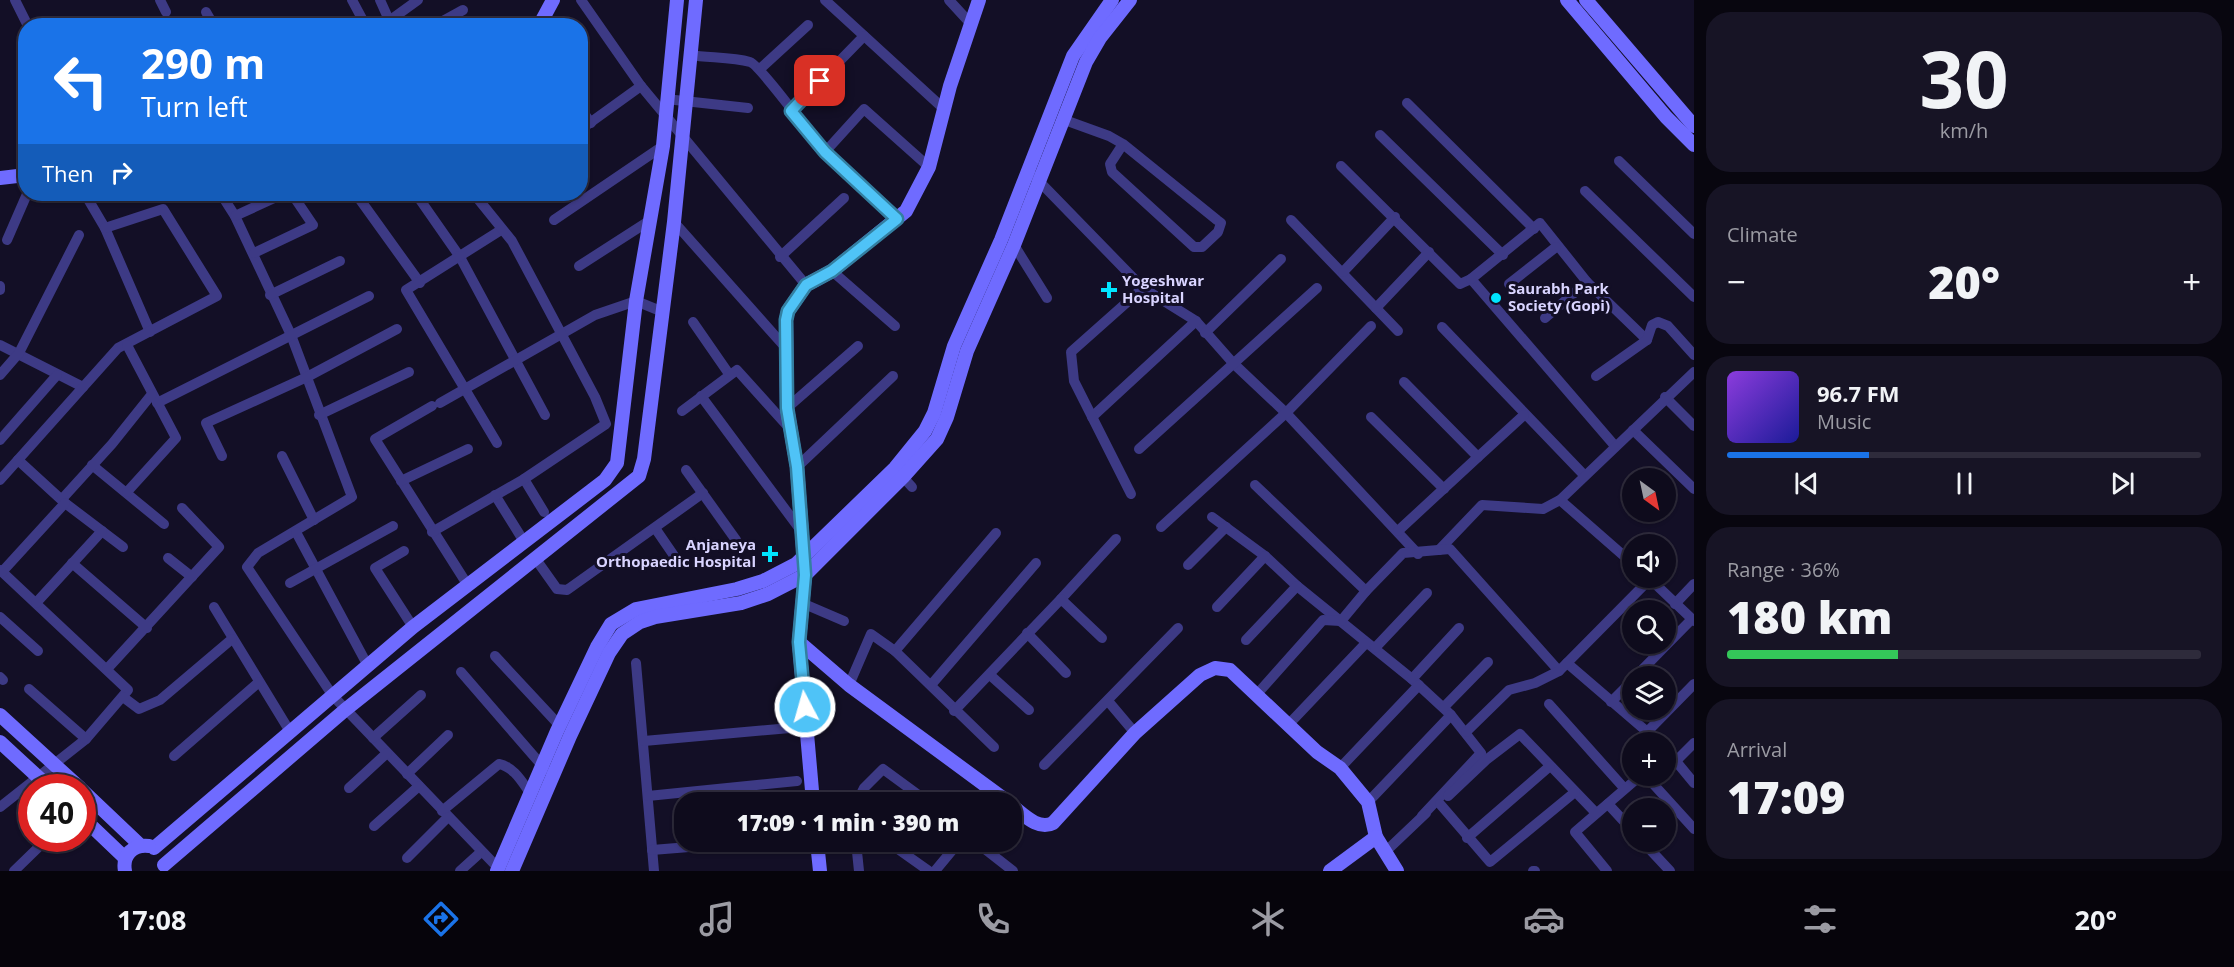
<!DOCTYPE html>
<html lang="en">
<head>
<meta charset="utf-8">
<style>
	body { margin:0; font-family:"Open Sans",sans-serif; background:#171425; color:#f1f3f6; height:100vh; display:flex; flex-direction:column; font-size:22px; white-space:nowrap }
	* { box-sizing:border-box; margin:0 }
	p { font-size:20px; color:#9b9ba3 }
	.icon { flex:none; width:33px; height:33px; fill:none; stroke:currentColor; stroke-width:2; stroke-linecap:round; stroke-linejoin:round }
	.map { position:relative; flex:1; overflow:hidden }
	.drawer { display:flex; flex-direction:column; gap:12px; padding:12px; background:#08060f; width:540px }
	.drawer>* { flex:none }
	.hud { position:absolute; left:18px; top:18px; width:570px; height:183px; border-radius:24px; box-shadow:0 2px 4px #0004,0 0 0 2px #2e2b3b; background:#1a73e8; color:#fff; overflow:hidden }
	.needle { width:39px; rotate:147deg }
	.buttons { position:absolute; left:1622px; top:468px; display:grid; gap:12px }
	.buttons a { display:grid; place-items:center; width:54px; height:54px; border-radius:50%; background:#0e0b1c; box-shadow:0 2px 4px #0004,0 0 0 2px #2e2b3b; font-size:30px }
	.speed { position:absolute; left:18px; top:774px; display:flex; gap:12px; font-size:30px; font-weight:700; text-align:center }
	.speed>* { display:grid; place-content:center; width:78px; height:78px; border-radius:50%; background:#0e0b1c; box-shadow:0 2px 4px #0004,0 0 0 2px #2e2b3b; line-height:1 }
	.speed .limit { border:9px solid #d22; background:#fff; color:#111 }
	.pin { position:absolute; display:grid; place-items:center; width:51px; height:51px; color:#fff; margin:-26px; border-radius:12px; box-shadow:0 3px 9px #0006 }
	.me { position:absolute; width:66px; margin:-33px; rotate:354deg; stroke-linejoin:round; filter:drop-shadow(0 0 4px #0008) }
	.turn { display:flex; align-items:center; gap:21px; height:126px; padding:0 24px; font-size:27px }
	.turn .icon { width:78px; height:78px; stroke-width:2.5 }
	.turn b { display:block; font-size:42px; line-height:51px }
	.then { display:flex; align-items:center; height:57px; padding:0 24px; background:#0003; gap:12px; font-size:22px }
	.big { font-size:45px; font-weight:800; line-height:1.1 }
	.drawer .card { flex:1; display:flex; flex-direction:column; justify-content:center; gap:9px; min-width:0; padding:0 21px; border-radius:24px; background:#171425 }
	.drawer .dial { align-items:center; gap:0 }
	.dial b { font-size:78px; line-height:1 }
	.song { display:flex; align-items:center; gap:18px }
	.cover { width:72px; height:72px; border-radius:9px; background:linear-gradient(135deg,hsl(270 70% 55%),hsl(240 70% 35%)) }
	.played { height:6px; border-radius:3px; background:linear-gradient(90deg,#1a73e8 30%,#2e2b3b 30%) }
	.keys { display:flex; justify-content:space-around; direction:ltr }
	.heat { display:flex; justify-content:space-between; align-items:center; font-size:33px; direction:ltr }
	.charge { height:9px; border-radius:4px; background:linear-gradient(90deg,#34c759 36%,#2e2b3b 0) }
	.trip { position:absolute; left:674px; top:792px; width:348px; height:60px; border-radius:24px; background:#0e0b1c; box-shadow:0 2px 4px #0004,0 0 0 2px #2e2b3b; font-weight:800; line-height:60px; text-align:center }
	.tabs { display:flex; height:96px; justify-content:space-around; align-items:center; background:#06040b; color:#9b9ba3 }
	.tabs .icon { width:42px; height:42px }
	.tabs .active { color:#1a73e8 }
	.tabs b { font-size:27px; color:#f1f3f6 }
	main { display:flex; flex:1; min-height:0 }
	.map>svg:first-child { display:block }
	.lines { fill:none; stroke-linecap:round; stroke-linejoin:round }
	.street { stroke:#3d3a85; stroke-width:10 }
	.secondary { stroke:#6f6bff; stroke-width:14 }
	.route-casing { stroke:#337fa1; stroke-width:15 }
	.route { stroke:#4fc3f7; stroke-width:10 }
	.poi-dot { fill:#00e5ff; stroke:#130f26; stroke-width:2 }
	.labels { text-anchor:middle; stroke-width:6; stroke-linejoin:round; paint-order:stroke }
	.poi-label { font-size:15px; font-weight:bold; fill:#d9d4ff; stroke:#130f26; text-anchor:start }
</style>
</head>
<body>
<main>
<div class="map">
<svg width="1694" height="871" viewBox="0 0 1694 871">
	<rect width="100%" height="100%" fill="#130f26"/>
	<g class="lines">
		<g class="street">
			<path d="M15,0L28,26"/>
			<path d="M160,0L166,12"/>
			<path d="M352,0L366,26"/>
			<path d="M380,0L389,20"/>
			<path d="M581,0L641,86L806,285"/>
			<path d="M825,0L944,109"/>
			<path d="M949,0L971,24"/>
			<path d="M206,12L214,26"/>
			<path d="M382,26L418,0"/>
			<path d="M434,26L463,10"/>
			<path d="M690,55C709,58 732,57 750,62C760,65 813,138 825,152"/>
			<path d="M761,68L808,25"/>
			<path d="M666,99L748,108"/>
			<path d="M1407,103L1534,229"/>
			<path d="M580,108L591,123"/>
			<path d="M791,111L864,36"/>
			<path d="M1062,119L1109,136L1123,144L1217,220L1221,223L1218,232L1202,247H1194L1112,172L1110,164L1123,144"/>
			<path d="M580,130L641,86"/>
			<path d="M1380,135L1503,255"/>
			<path d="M1619,161L1694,234"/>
			<path d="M1341,166L1460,284L1471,279L1615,446"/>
			<path d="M1034,176L1143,288L1196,321L1233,363L1286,413L1418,554"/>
			<path d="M1585,191L1694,297"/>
			<path d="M85,194L105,228L150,332"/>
			<path d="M221,194L235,216L291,335L352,497L258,553L247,567L333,696L501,871"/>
			<path d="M356,194L420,283"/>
			<path d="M416,194L460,257L545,415"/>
			<path d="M235,216L283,194"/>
			<path d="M897,219L825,152L864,109L929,167"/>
			<path d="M554,220L663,146"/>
			<path d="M1291,220L1398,331"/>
			<path d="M674,222L785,347"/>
			<path d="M7,240L27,194"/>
			<path d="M1014,245L1047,298"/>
			<path d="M254,253L313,225L292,194"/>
			<path d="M780,257L844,198"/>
			<path d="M579,266L649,221"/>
			<path d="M832,271L895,326"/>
			<path d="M1343,272L1395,217"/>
			<path d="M1471,279L1540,223L1587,282L1647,340"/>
			<path d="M1509,284L1556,247"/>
			<path d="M0,286V290"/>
			<path d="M270,295L340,261"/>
			<path d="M1376,308L1429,252"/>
			<path d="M1545,318L1587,282"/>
			<path d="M693,322L729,374"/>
			<path d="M1442,327L1584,475"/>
			<path d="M1205,333L1281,259"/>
			<path d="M0,345L83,387"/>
			<path d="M0,375L19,353L79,235"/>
			<path d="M1596,376L1647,340L1652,325L1658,322L1668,326L1694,355"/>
			<path d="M701,396L802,532"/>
			<path d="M1665,397L1694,426"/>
			<path d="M157,403L369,296"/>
			<path d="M440,403L595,315L636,301L663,312"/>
			<path d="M432,406L375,439L467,584"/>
			<path d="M787,408L858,346"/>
			<path d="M682,411L737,370L791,430"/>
			<path d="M319,415L409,372"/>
			<path d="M1092,417L1196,321"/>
			<path d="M1371,417L1444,489"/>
			<path d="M1633,430L1694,489"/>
			<path d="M0,440L57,375"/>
			<path d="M497,443L406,290L501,230"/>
			<path d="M1139,449L1317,288"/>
			<path d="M222,456L206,423L307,377L397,329"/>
			<path d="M282,456L314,520"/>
			<path d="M1478,457L1524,415"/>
			<path d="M18,460L65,503L123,547"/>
			<path d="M92,465L164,524"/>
			<path d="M797,467L893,376"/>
			<path d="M686,470L736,540"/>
			<path d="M903,477L912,487"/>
			<path d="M524,479L544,512"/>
			<path d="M0,480L118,348L217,296L163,209L105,228"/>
			<path d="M401,481L468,449"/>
			<path d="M1255,485L1366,591"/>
			<path d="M127,492L176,438L127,345"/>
			<path d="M1131,494L1074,381L1071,352L1143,288"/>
			<path d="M495,495L523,540"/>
			<path d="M62,499L112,444L152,394"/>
			<path d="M1560,500L1632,563"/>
			<path d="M1212,517L1265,556L1297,586L1412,679L1451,715L1481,753L1422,816"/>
			<path d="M1161,527L1286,413L1371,326"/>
			<path d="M655,528L679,563"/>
			<path d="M1398,531L1478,457L1404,382"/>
			<path d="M296,532L368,666"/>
			<path d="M432,532L524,479L606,424L595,397L512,241L474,194"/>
			<path d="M1439,550L1482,505L1543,509L1560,500L1694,372"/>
			<path d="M404,551L375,568L413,627"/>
			<path d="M168,558L192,577"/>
			<path d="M535,558L557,589L567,590L703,493"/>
			<path d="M72,563L147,628"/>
			<path d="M1188,565L1226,527"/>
			<path d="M0,570L128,690L86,739L0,807"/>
			<path d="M2,572L65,503"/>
			<path d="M290,583L393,526"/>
			<path d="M1061,599L1116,539"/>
			<path d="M36,603L102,531"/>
			<path d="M802,603L844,621"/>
			<path d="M1675,604L1694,584"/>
			<path d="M214,607L289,730"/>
			<path d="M1217,607L1265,556"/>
			<path d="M0,617L38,651"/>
			<path d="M1027,633L1066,673"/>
			<path d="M1246,640L1297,586"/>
			<path d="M1375,648L1427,593"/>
			<path d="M895,651L996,533"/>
			<path d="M495,656L560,726"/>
			<path d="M636,663L654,871"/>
			<path d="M1567,663L1659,742"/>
			<path d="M107,669L219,547L182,508"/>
			<path d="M461,672L545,769"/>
			<path d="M990,675L1029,710"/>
			<path d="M1636,676L1692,619"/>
			<path d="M0,677L3,680"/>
			<path d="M1412,679L1459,628"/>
			<path d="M849,685L871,634L895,651L994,747"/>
			<path d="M931,685L1036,563"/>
			<path d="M29,689L86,739"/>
			<path d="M1258,693L1323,620L1341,621L1366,591L1403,553L1450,549L1559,671"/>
			<path d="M123,697L139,709L160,700L232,639"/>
			<path d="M1108,701L1135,733"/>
			<path d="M1611,702L1632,681"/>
			<path d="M1549,704L1624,788"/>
			<path d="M1444,707L1488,662"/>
			<path d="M954,711L1061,599L1102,638"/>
			<path d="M1289,724L1366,643"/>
			<path d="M1648,731L1694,684"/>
			<path d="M1466,732L1509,690L1535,683L1559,671L1650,579L1694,621"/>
			<path d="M373,738L421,695"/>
			<path d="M644,741L790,728"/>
			<path d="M1665,748L1694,783"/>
			<path d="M174,756L259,682"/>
			<path d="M1677,760L1694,743"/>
			<path d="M1044,765L1178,628"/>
			<path d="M1340,768L1419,685"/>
			<path d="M407,774L448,735"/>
			<path d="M1646,776L1694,829"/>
			<path d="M349,788L387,753"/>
			<path d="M648,796L797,781"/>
			<path d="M1448,796L1486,760L1520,734L1595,812"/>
			<path d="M857,802L864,788L883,769L928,802"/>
			<path d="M1368,802L1451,715"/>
			<path d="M1440,804L1490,862L1575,792"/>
			<path d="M1608,804L1632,830"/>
			<path d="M442,811L499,764C514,767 522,782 530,793"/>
			<path d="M374,826L419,786"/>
			<path d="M1467,838L1550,766"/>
			<path d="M856,842L859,871"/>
			<path d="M888,842L929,871"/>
			<path d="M976,842L1013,871"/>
			<path d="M1643,842L1670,871"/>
			<path d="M652,850L751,842"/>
			<path d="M1386,851L1426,813"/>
			<path d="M407,858L448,817"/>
			<path d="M14,871L48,838"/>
			<path d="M460,871L481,852"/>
			<path d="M935,871L959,842"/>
			<path d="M1533,871H1535"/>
			<path d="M1607,871L1575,832L1640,776"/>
		</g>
		<g class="secondary">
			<path d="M1567,0L1666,117L1694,145"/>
			<path d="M1586,0L1694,126"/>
			<path d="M539,26L553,0"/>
			<path d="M0,178L26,175"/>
			<path d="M799,642L849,685L1008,802"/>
			<path d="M0,715L80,788"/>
			<path d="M0,742L50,788"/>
			<path d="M82,790L141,846"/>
			<path d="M813,802L799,642L805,575L797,467L787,408L786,320L788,311L806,285L832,271L906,211L929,167L950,86L979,0"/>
			<path d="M1011,805C1023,814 1038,831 1053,823L1135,733L1200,675L1215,668L1230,670L1317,752L1340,768L1368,802L1376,837L1397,871"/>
			<path d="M82,817L125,858"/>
			<path d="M817,842L820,871"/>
			<path d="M154,848L413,627L605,480L617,463L636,301L663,146L677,0"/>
			<path d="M164,865L345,710L639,476L644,459L674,222L696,0"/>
			<path d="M125,871C122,855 133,844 149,846"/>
			<path d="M497,871L557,731L597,647L611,624L636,609L737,589L763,581L796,564L895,468L925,431L934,413L954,346L1001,240L1073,56L1112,0"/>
			<path d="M512,871L570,736L609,653L622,634L640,622L655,617L741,603L768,594L805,575L903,477L937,439L947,417L967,351L1014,245L1086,62L1100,38L1130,0"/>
			<path d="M1330,871L1376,837"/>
		</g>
	</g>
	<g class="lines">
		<g class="route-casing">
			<path id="route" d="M805,707L799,642L805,575L797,467L787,408L786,320L788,311L806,285L832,271L897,219L825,152L791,111L820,81"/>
		</g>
		<use href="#route" class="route"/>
	</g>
	<g class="poi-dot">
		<path d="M1106 281h6v6h6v6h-6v6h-6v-6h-6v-6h6z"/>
		<circle cx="1496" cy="298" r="6"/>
		<path d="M767 545h6v6h6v6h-6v6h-6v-6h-6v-6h6z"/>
	</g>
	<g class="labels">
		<g class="poi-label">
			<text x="1122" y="286">Yogeshwar<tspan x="1122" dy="17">Hospital</tspan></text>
			<text x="1508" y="294">Saurabh Park<tspan x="1508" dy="17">Society (Gopi)</tspan></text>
			<text x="756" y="550" text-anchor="end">Anjaneya<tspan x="756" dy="17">Orthopaedic Hospital</tspan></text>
		</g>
	</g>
</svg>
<div class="buttons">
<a><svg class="needle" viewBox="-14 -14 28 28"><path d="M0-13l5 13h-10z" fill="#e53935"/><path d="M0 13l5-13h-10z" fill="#9b9ba3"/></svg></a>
<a><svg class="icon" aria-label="sound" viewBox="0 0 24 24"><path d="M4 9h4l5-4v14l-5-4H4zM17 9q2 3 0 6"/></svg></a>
<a><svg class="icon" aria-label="search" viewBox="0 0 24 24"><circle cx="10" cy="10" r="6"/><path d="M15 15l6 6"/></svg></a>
<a><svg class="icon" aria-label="layers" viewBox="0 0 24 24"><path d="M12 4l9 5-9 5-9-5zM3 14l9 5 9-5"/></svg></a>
<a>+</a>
<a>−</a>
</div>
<div class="speed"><div class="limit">40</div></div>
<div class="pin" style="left:820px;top:81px;background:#d93025"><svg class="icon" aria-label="arrive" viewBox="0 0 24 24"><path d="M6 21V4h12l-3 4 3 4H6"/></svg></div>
<svg class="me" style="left:805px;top:707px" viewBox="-20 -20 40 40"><circle r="17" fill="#4fc3f7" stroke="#fff" stroke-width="3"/><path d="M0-11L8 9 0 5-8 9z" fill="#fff"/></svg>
<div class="trip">17:09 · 1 min · 390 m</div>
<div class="hud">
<div class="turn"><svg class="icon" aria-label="left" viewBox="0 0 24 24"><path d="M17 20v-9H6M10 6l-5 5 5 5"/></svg><div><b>290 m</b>Turn left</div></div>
<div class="then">Then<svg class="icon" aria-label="right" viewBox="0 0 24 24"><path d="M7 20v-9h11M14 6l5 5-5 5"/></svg></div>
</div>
</div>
<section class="drawer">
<div class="card dial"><b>30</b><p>km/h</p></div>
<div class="card"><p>Climate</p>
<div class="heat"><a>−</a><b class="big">20°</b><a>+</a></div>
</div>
<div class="card">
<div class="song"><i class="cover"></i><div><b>96.7 FM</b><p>Music</p></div></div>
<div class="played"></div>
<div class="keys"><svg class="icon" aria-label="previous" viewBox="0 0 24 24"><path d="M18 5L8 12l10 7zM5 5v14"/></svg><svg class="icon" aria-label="pause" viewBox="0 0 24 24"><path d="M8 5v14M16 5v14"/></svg><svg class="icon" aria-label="next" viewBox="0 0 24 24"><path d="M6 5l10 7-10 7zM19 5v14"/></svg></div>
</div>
<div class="card"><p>Range · 36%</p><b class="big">180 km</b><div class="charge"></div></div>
<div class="card"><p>Arrival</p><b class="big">17:09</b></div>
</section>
</main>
<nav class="tabs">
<b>17:08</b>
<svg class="icon active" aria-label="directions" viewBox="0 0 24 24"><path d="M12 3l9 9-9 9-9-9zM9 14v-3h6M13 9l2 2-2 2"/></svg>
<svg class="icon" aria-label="music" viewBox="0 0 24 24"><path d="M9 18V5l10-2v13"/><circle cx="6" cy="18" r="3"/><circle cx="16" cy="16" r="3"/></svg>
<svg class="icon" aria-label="phone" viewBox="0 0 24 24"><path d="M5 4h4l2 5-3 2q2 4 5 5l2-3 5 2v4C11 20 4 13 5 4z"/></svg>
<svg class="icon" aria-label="climate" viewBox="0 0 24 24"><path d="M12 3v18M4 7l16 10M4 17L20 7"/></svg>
<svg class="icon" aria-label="car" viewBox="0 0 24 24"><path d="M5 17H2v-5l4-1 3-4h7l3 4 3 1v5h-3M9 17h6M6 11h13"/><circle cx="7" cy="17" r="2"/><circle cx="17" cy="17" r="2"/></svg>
<svg class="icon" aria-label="filters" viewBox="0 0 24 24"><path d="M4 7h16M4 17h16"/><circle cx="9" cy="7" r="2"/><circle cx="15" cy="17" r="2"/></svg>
<b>20°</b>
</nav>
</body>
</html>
